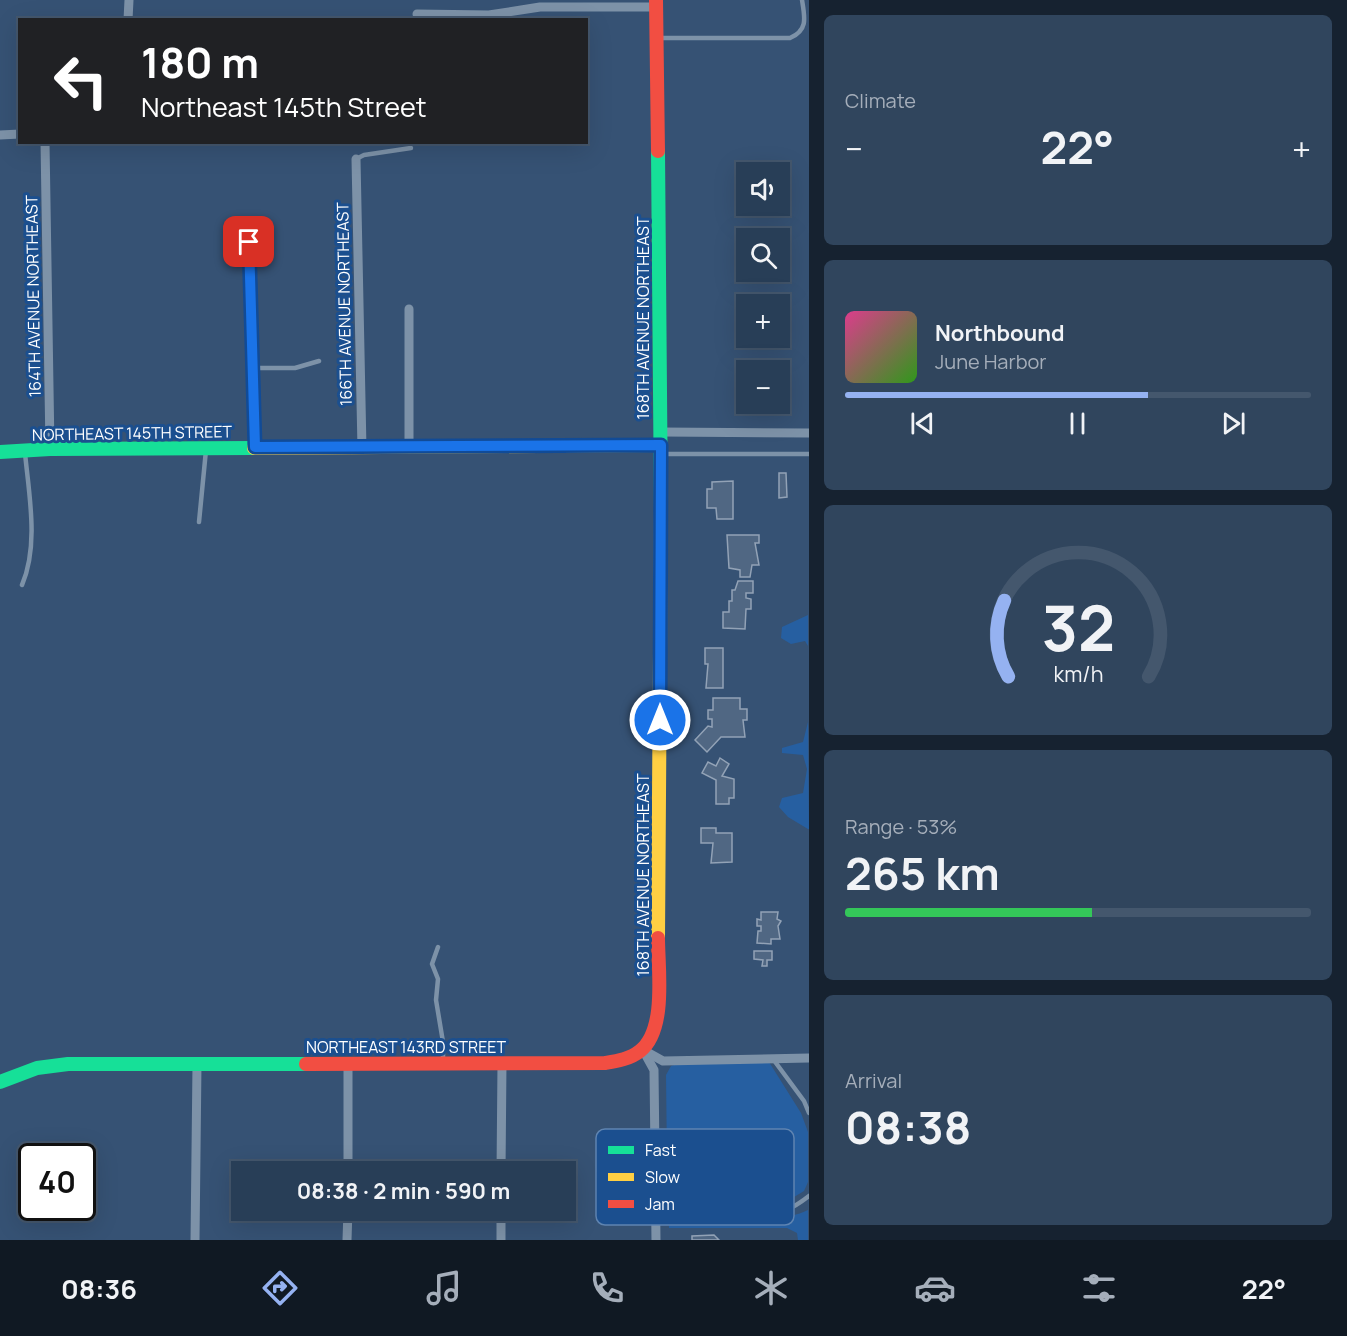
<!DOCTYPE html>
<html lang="en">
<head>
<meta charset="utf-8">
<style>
	body { margin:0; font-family:Manrope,sans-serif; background:#30455d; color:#f1f3f6; height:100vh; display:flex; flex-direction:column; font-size:22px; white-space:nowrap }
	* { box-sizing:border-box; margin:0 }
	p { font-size:20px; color:#a5aeba }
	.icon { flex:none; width:33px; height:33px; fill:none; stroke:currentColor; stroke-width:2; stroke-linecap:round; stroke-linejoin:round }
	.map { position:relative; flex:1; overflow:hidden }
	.side { display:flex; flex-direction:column; gap:15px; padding:15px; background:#162230; width:538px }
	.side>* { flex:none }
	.banner { position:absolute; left:18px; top:18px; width:570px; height:126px; border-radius:0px; box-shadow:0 6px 24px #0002,0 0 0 2px #44576d; background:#202124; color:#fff; overflow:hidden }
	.tools { position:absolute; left:736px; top:162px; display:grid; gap:12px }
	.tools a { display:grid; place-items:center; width:54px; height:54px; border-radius:0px; background:#283e57; box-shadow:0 6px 24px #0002,0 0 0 2px #44576d; font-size:30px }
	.speed { position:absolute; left:18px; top:1143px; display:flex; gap:12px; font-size:30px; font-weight:700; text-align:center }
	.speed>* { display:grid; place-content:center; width:78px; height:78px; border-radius:50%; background:#283e57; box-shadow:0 6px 24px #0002,0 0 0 2px #44576d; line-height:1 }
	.speed .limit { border:3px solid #111; border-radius:9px; background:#fff; color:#111 }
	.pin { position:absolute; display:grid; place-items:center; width:51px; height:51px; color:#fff; margin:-26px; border-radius:12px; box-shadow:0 3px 9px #0006 }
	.me { position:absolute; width:66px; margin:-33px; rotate:0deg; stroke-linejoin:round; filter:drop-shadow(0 0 4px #0008) }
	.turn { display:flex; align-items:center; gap:21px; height:126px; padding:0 24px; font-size:27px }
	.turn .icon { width:78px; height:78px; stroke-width:2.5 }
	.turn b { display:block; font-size:42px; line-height:51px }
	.big { font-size:45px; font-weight:700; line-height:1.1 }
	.side .widget { flex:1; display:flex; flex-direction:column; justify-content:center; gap:9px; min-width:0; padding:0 21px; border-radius:9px; background:#30455d }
	.side .dial { align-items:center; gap:0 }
	.dial svg { height:156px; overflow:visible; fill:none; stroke:#44576d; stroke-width:7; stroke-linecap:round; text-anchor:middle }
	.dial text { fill:#f1f3f6; stroke:none }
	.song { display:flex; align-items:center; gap:18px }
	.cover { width:72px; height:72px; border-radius:9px; background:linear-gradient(135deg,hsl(330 70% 55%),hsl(110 70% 35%)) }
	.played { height:6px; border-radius:3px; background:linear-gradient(90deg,#95b2f1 65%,#44576d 65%) }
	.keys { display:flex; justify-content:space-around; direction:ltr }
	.heat { display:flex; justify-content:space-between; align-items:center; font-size:33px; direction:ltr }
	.charge { height:9px; border-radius:4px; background:linear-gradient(90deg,#34c759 53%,#44576d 0) }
	.trip { position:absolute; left:231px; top:1161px; width:345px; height:60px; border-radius:0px; background:#283e57; box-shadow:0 6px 24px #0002,0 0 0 2px #44576d; font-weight:700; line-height:60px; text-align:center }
	.tabs { display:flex; height:96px; justify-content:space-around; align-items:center; background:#101923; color:#a5aeba }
	.tabs .icon { width:42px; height:42px }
	.tabs .on { color:#95b2f1 }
	.tabs b { font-size:27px; color:#f1f3f6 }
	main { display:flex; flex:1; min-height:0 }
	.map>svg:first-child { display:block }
	.green { fill:#265fa1 }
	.building { fill:#506783; stroke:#92a2b6; stroke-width:1.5 }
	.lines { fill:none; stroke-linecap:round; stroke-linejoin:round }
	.lane { stroke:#7d92a8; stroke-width:4.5 }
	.street { stroke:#7d92a8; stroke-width:9 }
	.fast { stroke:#16e098; stroke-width:14 }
	.slow { stroke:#ffcf43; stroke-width:14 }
	.jam { stroke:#f24e42; stroke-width:14 }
	.route-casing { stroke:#114b97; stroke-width:15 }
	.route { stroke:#1a73e8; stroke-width:10 }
	.labels { text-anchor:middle; stroke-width:6; stroke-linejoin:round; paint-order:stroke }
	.street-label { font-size:16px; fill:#fff; stroke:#1b4f8f }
	.key { fill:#1b4f8f; stroke:#5f84b1; stroke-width:1.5 }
	.key-label { font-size:16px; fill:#fff }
</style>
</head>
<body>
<main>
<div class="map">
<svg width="809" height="1240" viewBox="0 0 809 1240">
	<rect width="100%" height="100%" fill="#365274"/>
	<g class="green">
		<path d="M808,615V646L805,641L791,644L781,638L782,627Z"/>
		<path d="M808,722L809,829H808L788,817L779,807L782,798L803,793L807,769L803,755L782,753V748L803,742Z"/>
		<path d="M769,1062L801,1113L808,1132V1182L804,1191L771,1211H755L714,1181L688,1168L667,1162L666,1075L671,1066L677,1064Z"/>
		<path d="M667,1178C678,1180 693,1182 703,1187C710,1190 714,1199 719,1204C740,1221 785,1222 808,1210V1240H798L797,1233L787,1228H669Z"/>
	</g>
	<g class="building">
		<path d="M779,473H786L787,497L779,498Z"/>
		<path d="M733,481V519H717L716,508H707V489H712V482Z"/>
		<path d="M727,535H759V543H755L759,565H752L750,577H740V570L729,568Z"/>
		<path d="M738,581H753V593H746V598L751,599V609H746L745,629L723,628V612H729V601H732V590H735Z"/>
		<path d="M705,648H723V688H706L708,664H705Z"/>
		<path d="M713,698H740V709H747V720H743L745,737H721L707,752L695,740L708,726L712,727V719H708V710H713Z"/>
		<path d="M720,758L729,764L722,776L734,779V798H729V804H716V780L702,773L708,762L716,766Z"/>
		<path d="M701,828H716V833H732V862L711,863L713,843H701Z"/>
		<path d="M761,912H778L777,919L781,921L778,926L780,939H771V944L757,943L758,931H761V926H757V919L761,920Z"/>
		<path d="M754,951H772V960H767V966H762L763,960L754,959Z"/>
		<path d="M714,1235L719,1240H692V1236Z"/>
	</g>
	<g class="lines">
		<g class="lane">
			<path d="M657,38H790C808,30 805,18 802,0"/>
			<path d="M356,159L364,155L411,148"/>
			<path d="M253,368H295L319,361"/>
			<path d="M664,454H809"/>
			<path d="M199,522L206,450"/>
			<path d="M22,585C39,545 29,495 25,453"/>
			<path d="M438,947L432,964L438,979L436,1000L443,1042V1061"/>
			<path d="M773,1059L804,1101L809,1113"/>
			<path d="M655,1163C671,1169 689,1173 703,1181C745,1205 761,1234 809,1196"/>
		</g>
		<g class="street">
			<path d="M417,14L489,15L540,7H657"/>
			<path d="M128,20L129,0"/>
			<path d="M0,135L20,134"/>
			<path d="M45,142L50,449"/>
			<path d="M356,159L362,449"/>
			<path d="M249,241L255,447"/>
			<path d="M409,309V449"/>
			<path d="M661,432L809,433"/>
			<path d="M643,1050L654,1070L656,1240"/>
			<path d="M645,1051L663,1061L809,1058"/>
			<path d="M348,1064V1172"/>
			<path d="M501,1172L502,1063"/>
			<path d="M195,1240L197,1064"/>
			<path d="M347,1240L348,1210"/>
			<path d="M501,1240V1210"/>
		</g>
		<g class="fast">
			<path d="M658,151L661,511"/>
			<path d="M0,452L50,449L254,448"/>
			<path d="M0,1082L37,1068L68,1064H306"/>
		</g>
		<g class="slow">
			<path d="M254,448L661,445"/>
			<path d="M658,938L661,511"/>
		</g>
		<g class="jam">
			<path d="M656,0L658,151"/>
			<path d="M306,1064L605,1063C617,1061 630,1059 640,1051C667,1030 658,969 658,938"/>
		</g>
	</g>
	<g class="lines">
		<g class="route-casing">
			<path id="route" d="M249,242L255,447L661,445L660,720"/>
		</g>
		<use href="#route" class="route"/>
	</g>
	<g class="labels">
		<g class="street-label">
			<text transform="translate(33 296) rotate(-91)" y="6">164TH AVENUE NORTHEAST</text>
			<text transform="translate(344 304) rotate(-91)" y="6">166TH AVENUE NORTHEAST</text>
			<text transform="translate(643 318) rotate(-90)" y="6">168TH AVENUE NORTHEAST</text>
			<text transform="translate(132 433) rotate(-1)" y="6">NORTHEAST 145TH STREET</text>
			<text transform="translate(643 875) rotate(-90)" y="6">168TH AVENUE NORTHEAST</text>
			<text x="406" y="1053">NORTHEAST 143RD STREET</text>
		</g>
	</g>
	<rect x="596" y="1129" width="198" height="96" rx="9" class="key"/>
	<rect x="608" y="1146" width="26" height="8" fill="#16e098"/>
	<rect x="608" y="1173" width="26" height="8" fill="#ffcf43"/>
	<rect x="608" y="1200" width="26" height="8" fill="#f24e42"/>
	<g class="key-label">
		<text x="645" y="1156">Fast</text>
		<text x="645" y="1183">Slow</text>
		<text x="645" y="1210">Jam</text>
	</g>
</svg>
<div class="tools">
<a><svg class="icon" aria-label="sound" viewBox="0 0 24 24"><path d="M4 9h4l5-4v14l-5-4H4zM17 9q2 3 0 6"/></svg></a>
<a><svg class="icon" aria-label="search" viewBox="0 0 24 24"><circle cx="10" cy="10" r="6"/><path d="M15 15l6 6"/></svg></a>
<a>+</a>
<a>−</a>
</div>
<div class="speed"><div class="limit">40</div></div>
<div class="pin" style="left:249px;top:242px;background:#d93025"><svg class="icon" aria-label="arrive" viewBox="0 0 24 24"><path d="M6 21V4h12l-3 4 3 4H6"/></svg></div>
<svg class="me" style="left:660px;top:720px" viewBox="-20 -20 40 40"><circle r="17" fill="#1a73e8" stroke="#fff" stroke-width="3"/><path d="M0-11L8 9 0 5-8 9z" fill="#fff"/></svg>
<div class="trip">08:38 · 2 min · 590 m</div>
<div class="banner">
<div class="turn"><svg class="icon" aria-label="left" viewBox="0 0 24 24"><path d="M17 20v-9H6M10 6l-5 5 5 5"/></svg><div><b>180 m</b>Northeast 145th Street</div></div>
</div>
</div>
<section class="side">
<div class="widget"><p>Climate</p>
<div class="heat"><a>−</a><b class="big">22°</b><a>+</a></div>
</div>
<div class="widget">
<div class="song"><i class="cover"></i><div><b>Northbound</b><p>June Harbor</p></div></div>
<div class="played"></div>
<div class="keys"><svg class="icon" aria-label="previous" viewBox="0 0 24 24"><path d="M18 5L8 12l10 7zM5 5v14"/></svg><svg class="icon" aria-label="pause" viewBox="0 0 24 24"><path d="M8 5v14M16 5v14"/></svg><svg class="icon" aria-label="next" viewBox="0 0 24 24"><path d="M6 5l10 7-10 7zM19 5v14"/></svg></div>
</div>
<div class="widget dial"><svg viewBox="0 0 100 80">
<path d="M14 69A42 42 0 1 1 86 69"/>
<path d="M14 69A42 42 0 0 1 12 30" stroke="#95b2f1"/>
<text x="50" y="56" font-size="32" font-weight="700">32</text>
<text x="50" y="72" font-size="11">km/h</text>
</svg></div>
<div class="widget"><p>Range · 53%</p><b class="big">265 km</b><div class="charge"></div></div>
<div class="widget"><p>Arrival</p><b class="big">08:38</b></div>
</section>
</main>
<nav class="tabs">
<b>08:36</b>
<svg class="icon on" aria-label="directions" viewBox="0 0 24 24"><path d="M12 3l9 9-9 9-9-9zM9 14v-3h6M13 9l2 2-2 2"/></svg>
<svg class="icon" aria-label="music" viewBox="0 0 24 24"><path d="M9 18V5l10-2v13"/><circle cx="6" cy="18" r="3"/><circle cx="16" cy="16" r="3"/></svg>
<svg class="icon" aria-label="phone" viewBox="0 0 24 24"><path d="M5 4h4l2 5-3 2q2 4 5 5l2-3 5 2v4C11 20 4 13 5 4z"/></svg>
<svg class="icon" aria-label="climate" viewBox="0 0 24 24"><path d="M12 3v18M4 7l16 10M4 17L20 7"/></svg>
<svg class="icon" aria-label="car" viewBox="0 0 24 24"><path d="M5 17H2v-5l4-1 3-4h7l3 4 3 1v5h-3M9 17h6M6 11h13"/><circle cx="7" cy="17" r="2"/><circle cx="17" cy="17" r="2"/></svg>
<svg class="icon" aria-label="filters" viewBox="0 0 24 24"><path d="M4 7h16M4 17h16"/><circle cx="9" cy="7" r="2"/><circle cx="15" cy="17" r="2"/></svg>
<b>22°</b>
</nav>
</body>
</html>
